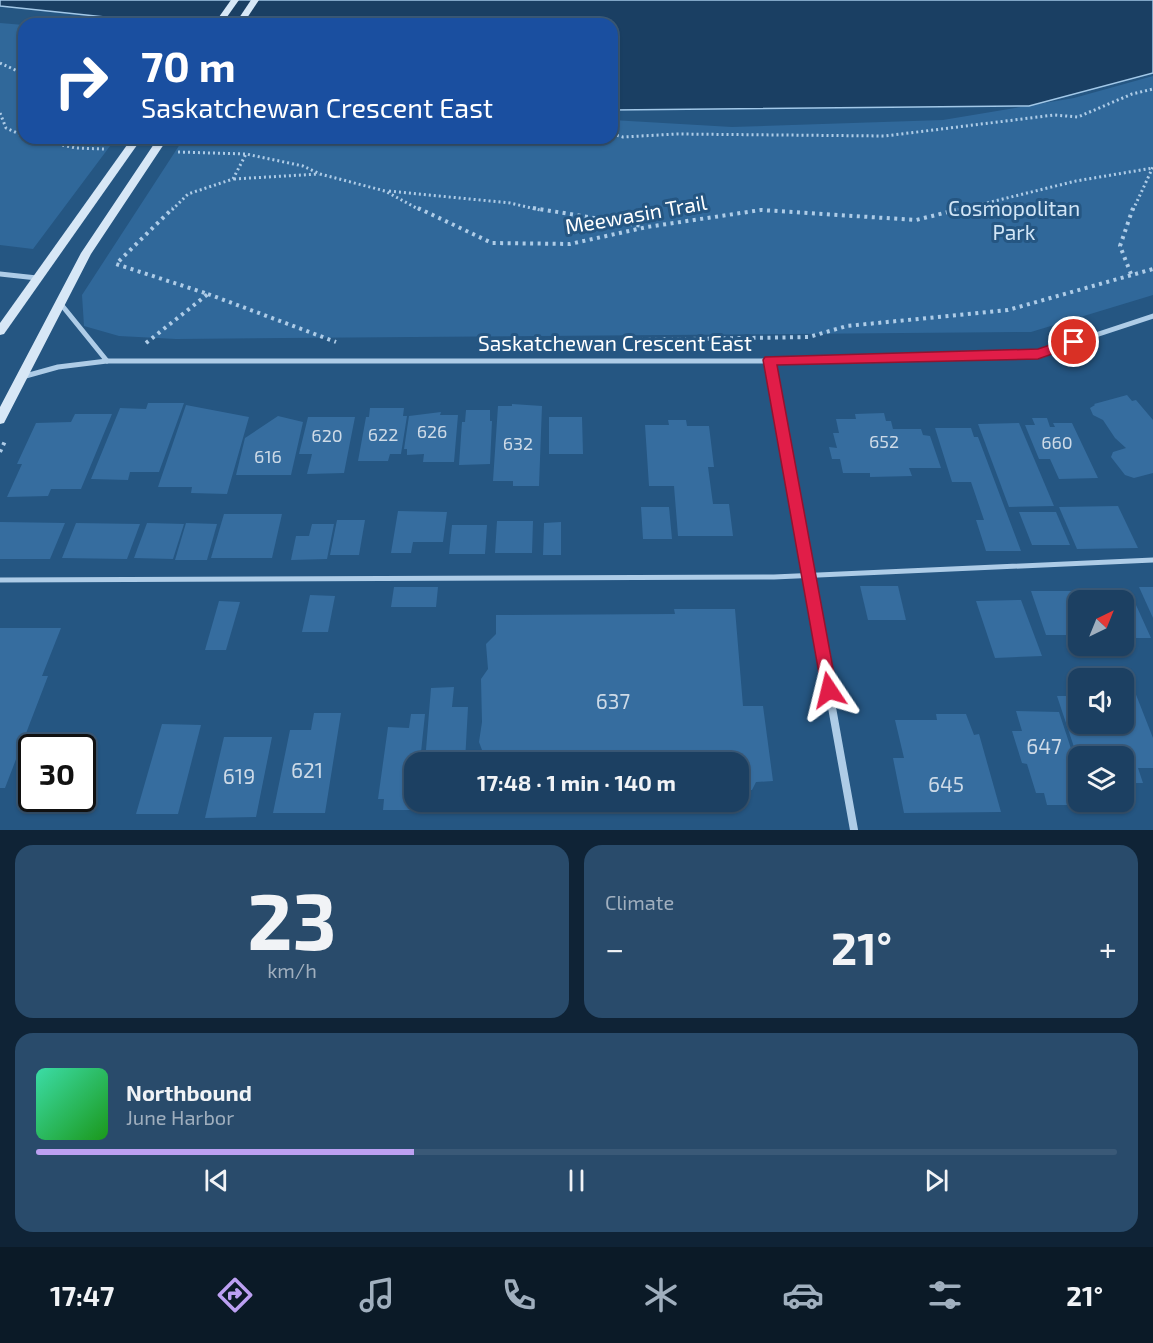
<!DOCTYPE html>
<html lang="en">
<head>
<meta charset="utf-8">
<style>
	body { margin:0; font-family:"Exo 2",sans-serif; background:#294b6b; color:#f1f3f6; height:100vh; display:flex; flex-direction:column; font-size:22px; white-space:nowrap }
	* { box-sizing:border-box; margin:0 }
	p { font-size:20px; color:#a0afbe }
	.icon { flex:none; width:33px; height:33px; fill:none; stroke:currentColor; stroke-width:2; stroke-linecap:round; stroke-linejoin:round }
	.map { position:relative; height:830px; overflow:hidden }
	.side { display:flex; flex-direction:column; gap:15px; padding:15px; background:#0f2336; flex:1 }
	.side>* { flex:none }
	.banner { position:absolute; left:18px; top:18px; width:600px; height:126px; border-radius:18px; box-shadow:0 2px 4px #0004,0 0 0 2px #3a5977; background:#1a4fa0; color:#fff; overflow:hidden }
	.needle { width:39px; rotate:43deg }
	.buttons { position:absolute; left:1068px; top:590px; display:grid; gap:12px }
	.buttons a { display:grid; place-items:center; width:66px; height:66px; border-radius:12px; background:#1c4062; box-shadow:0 2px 4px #0004,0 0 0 2px #3a5977; font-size:30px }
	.speed { position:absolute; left:18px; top:734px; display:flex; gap:12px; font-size:30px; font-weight:700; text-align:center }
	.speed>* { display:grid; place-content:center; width:78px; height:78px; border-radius:50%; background:#1c4062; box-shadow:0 2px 4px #0004,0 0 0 2px #3a5977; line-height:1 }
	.speed .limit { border:3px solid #111; border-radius:9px; background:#fff; color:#111 }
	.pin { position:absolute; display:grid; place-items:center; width:51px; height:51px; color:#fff; margin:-26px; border:3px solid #fff; border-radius:50%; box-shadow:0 2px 6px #0007 }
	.me { position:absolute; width:66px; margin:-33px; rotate:350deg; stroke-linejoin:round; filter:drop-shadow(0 0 4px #0008) }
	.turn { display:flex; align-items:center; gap:21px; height:126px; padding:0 24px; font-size:27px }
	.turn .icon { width:78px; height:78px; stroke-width:2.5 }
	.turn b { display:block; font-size:42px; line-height:51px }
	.big { font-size:45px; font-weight:700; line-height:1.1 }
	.side .widget { flex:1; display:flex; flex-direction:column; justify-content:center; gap:9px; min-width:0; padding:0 21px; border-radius:18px; background:#294b6b }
	.side .dial { align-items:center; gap:0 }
	.dial b { font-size:78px; line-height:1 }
	.song { display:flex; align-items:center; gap:18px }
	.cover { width:72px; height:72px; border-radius:9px; background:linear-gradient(135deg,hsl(160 70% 55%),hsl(120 70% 35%)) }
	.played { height:6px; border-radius:3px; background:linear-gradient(90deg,#bca0f2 35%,#3a5977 35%) }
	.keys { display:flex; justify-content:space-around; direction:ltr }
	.heat { display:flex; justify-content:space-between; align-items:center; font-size:33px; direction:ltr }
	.side .tiles { flex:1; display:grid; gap:15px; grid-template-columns:1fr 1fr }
	.widget:last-child { grid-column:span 2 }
	.trip { position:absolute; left:404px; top:752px; width:345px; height:60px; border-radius:18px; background:#1c4062; box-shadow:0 2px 4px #0004,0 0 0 2px #3a5977; font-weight:700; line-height:60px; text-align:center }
	.tabs { display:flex; height:96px; justify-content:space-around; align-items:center; background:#0b1a27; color:#a0afbe }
	.tabs .icon { width:42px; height:42px }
	.tabs .current { color:#bca0f2 }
	.tabs b { font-size:27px; color:#f1f3f6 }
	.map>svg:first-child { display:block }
	.green { fill:#30689a }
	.water { fill:#1a3f63; stroke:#a2c8e8; stroke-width:1.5 }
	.building { fill:#366d9f }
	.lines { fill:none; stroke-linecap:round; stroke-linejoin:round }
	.path-far1 { stroke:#aecce7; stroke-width:3; stroke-dasharray:2 3; stroke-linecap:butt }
	.path { stroke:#aecce7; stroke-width:4; stroke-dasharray:3 4.5; stroke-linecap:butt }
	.service { stroke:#aecce7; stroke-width:5 }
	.minor-far1 { stroke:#aecce7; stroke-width:5 }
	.minor { stroke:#aecce7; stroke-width:8 }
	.secondary { fill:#d7e7f6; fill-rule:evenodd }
	.route { fill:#e11d48; stroke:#92132f; stroke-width:1.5 }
	.labels { text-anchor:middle; stroke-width:6; stroke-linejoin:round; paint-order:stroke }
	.number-label { font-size:18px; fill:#cddae7 }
	.park-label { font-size:21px; fill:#d1e5f6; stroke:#255682 }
	.street-label { font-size:21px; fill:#fff; stroke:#255682 }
	.near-number-label { font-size:21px; fill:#cddae7 }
</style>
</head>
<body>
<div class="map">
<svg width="1153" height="830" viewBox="0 0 1153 830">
	<rect width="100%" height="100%" fill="#255682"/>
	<g class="green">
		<path d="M0,23L24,25V138H116L33,249L0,245Z"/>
		<path d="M1153,76V295L1031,332L176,339L119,336L84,326L82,295L184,138H612V120L732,127L943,120L1074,98Z"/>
	</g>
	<path class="water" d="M0,0H1153V73L1029,106L612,110V24H172L0,6Z"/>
	<g class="building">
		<path d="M1127,395L1132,401L1136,400L1153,420V473L1134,478L1125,475L1111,457L1113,452L1126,448L1115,438L1103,420L1093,415L1090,408L1095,405L1094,404Z"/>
		<path d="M148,403H184L159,472H130L128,480L91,479L120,408L146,409Z"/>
		<path d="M512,404L542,406L539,486H513V481H493L498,406H512Z"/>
		<path d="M186,405L249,417L227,494L191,493L192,487H158Z"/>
		<path d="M370,408H404L403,416H407L401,454H390L388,461H358L366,417H369Z"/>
		<path d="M466,410H490V421H492L490,464L459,465L462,422H465Z"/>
		<path d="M441,412L440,415H458L454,462H423L424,454L407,455V449H404L409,416Z"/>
		<path d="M884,413L886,421H891L893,429H921L923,435L930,436L941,468H909L912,476L870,477V473H843L840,459H832L829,447L837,448L833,433H839L836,419H856L855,414Z"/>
		<path d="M75,414H112L81,489H51L48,496L7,497L22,464H17L36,423L71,422Z"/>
		<path d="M278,416L303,422L291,475H236L245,438Z"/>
		<path d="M308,417H355L344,473L307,474L312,454H299Z"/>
		<path d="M549,417H582L583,454H549Z"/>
		<path d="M1032,418H1047L1050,427H1055L1053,423H1072L1098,478L1059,479L1050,459H1039L1025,425H1035Z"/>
		<path d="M668,420H686L687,426H709L714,467H708L713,504H729L733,536H678L674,486H649L645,425H669Z"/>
		<path d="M1019,423L1054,506L1009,507L978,424Z"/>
		<path d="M935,428H971L974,437H978L1021,551H986L976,520H984L971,482H952Z"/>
		<path d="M1118,506L1138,548L1077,549L1059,507Z"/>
		<path d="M641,507H669L672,539H643Z"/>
		<path d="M398,511L447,512L443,542H413L411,553H391Z"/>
		<path d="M1019,512H1056L1070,545H1032Z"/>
		<path d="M224,514H282L272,558H211Z"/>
		<path d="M337,520H365L359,555H330Z"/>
		<path d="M497,521H533L532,553H495Z"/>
		<path d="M0,522L65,523L50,559H0Z"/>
		<path d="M561,522V555H543L544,523Z"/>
		<path d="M76,523L140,524L127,559L62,558Z"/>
		<path d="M147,523L184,524L173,559L134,558Z"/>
		<path d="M186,523L217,524L207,560H175Z"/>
		<path d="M312,524H334L327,559L291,560L296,536H309Z"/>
		<path d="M452,525H487L485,554H449Z"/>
		<path d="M860,586H898L906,620H868Z"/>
		<path d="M394,587H438L436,607H391Z"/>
		<path d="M1139,587H1153V618Z"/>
		<path d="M1031,591H1092L1096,600H1078V635H1046Z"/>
		<path d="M1096,594H1131L1151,638H1124V600H1099Z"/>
		<path d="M310,595L335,596L328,632H302Z"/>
		<path d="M1021,600L1042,656L995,658L976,601Z"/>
		<path d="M219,601L240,602L226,650H205Z"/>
		<path d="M674,609H735L743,706H763L773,781L756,782L752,790L738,791V762H479L482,750L479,742L482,722L481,679L488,669L486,644L496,634V615L675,614Z"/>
		<path d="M0,628H61L42,676H48L5,788H0Z"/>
		<path d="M1074,671H1102L1105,678H1078V684Z"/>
		<path d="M454,687L452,707H468L465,762H425L431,688Z"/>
		<path d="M1124,687H1133L1153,738V768H1138L1143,783H1124V756H1077L1057,696H1078V723H1124Z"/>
		<path d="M1016,711L1059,712L1078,770V801H1083L1085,805H1047L1044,793H1036L1027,764L1022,763L1012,731H1022Z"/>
		<path d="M314,713H341L325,813H273L290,730H311Z"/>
		<path d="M411,714H425L420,762H414L415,810H383L384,799H378L388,727L409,728Z"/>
		<path d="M936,714H966L974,735L979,734L1001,812L904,813L893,758H904L895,720H937Z"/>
		<path d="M162,724L201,725L178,814H136Z"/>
		<path d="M224,737H272L256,817L205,818Z"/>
	</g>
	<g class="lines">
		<g class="path-far1">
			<path d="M0,63L24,74"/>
			<path d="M0,113L6,128L24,136"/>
			<path d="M612,134L623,137L677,134L885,136L1054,115L1078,117L1132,94L1153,89"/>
			<path d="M28,138L76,148L104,149"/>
			<path d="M60,143L70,138"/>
			<path d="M178,152L246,154L303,166L320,174L385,191L420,210"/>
			<path d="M234,179L319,174"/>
			<path d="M389,191L510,203L540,210"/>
			<path d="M172,210L188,194L233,179L246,154"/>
			<path d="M958,210L1076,181L1153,168"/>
			<path d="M1133,210L1153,167"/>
		</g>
		<g class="path">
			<path d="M418,208L492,243L570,244L647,227L761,210L916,220L964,208"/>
			<path d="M533,208L643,226"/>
			<path d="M1131,274L1120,246L1133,208"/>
			<path d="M208,294L336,342"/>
			<path d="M625,340L809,337L847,326L1008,310L1153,269"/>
			<path d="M146,343L208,294L116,264L173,208"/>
			<path d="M0,452L6,439"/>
		</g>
		<path class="service" d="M0,580L774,577L1153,560"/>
		<g class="minor-far1">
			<path d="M0,274L37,278"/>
			<path d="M60,303L107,361"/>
			<path d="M770,360L792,480"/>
			<path d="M22,377L58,367L107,361H814L1038,354L1153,316"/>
		</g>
		<path class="minor" d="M791,479L854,830"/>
		<g class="secondary">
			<path d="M231,0H239L222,24H214Z"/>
			<path d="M251,0H259L243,24H235Z"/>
			<path d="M132,138H142L4,334L0,335V323Z"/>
			<path d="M158,138H168L91,254L4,423L0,424V407L81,253Z"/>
		</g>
	</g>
	<path class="route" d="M1074,337L1080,342L1078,345L1038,359L777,365L837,690L835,696L829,698L823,696L763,360L765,357L1038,349Z"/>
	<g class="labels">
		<g class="number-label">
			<text x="432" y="438">626</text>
			<text x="383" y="441">622</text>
			<text x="327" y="442">620</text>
			<text x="884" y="448">652</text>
			<text x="1057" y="449">660</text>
			<text x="518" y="450">632</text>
			<text x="268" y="463">616</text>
		</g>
		<g class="park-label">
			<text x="1014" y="216">Cosmopolitan<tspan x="1014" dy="24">Park</tspan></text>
		</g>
		<g class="street-label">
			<text transform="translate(636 215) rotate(-10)" y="7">Meewasin Trail</text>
			<text x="615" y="351">Saskatchewan Crescent East</text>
		</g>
		<g class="near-number-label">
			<text x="613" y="709">637</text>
			<text x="1044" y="754">647</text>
			<text x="307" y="778">621</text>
			<text x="239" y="784">619</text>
			<text x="946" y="792">645</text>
		</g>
	</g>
</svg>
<div class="buttons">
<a><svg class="needle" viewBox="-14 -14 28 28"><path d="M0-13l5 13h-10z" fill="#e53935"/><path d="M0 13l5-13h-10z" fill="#a0afbe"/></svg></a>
<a><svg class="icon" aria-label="sound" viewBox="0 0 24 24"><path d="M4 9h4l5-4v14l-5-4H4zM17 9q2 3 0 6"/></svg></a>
<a><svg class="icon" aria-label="layers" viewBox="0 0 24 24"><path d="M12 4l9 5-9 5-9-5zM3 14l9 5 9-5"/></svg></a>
</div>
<div class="speed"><div class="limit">30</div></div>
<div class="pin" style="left:1074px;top:342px;background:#d93025"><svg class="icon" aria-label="arrive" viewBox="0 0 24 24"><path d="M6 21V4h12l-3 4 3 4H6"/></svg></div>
<svg class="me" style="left:829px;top:690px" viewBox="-20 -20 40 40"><path d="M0-17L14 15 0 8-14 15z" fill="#e11d48" stroke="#fff" stroke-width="4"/></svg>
<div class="trip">17:48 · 1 min · 140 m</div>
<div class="banner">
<div class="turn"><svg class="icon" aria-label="right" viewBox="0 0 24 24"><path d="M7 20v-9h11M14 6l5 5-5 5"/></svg><div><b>70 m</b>Saskatchewan Crescent East</div></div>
</div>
</div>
<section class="side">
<div class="tiles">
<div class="widget dial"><b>23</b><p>km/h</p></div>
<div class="widget"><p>Climate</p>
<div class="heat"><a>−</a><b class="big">21°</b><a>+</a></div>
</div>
<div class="widget">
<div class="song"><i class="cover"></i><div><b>Northbound</b><p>June Harbor</p></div></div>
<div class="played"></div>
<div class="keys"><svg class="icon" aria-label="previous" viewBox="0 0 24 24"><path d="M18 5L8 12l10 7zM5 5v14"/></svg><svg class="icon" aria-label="pause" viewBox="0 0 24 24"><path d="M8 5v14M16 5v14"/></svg><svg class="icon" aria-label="next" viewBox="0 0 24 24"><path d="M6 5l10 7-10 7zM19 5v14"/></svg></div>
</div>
</div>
</section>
<nav class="tabs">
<b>17:47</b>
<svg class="icon current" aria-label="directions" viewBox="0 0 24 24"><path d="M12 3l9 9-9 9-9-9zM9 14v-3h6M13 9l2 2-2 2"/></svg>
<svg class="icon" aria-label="music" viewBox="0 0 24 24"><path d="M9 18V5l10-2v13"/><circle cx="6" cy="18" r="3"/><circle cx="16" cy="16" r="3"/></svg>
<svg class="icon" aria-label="phone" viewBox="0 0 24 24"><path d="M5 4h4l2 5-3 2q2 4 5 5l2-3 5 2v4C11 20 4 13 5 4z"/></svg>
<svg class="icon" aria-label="climate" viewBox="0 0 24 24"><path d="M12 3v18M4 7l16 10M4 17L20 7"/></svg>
<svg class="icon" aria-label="car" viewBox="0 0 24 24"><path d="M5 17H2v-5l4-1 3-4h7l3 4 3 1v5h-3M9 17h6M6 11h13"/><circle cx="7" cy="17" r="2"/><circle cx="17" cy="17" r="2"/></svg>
<svg class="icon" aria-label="filters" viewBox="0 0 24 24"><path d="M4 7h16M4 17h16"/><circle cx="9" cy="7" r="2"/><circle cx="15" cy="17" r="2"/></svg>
<b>21°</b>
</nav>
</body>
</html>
